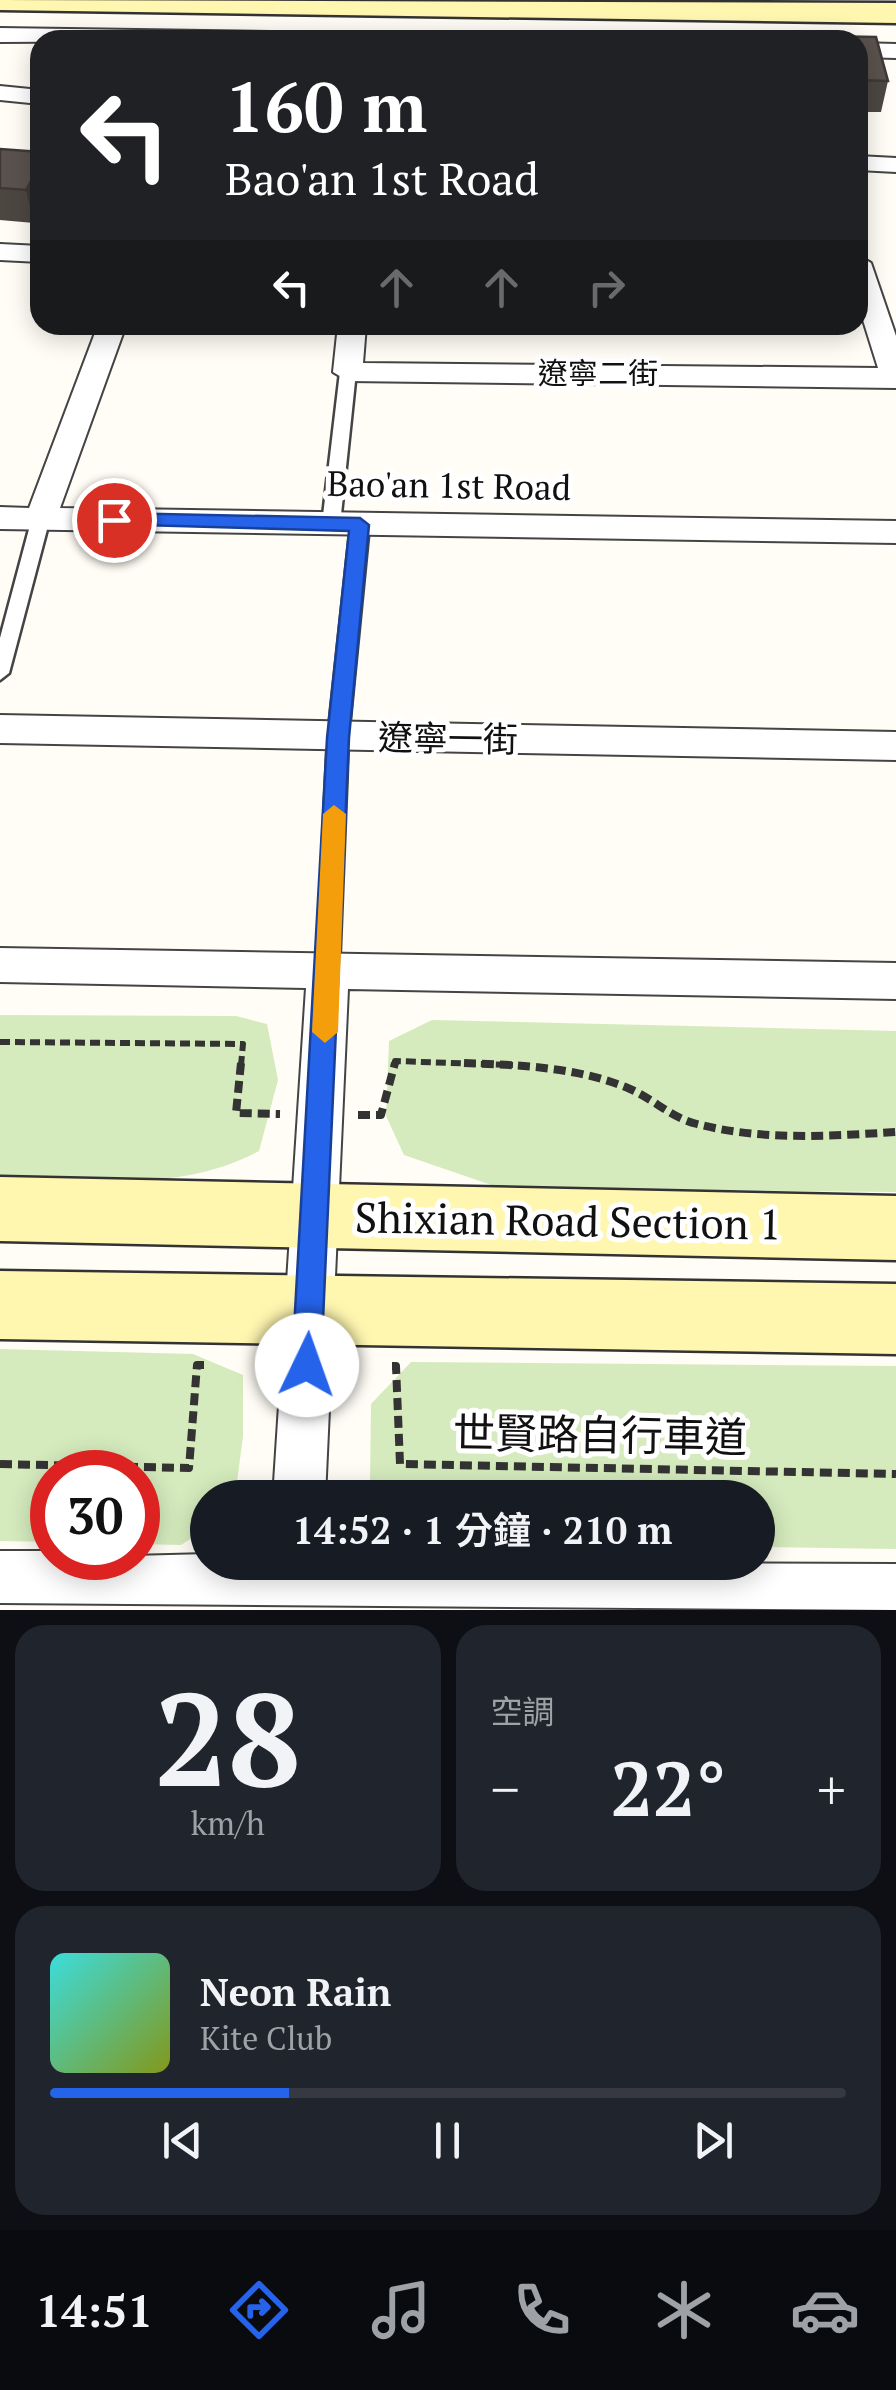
<!DOCTYPE html>
<html lang="zh-TW">
<head>
<meta charset="utf-8">
<style>
	body { margin:0; font-family:"PT Serif","Noto Sans TC",serif; background:#20242c; color:#f1f3f6; height:100vh; display:flex; flex-direction:column; font-size:38px; white-space:nowrap }
	* { box-sizing:border-box; margin:0 }
	p { font-size:32px; color:#9ea1a6 }
	.icon { flex:none; width:55px; height:55px; fill:none; stroke:currentColor; stroke-width:2; stroke-linecap:round; stroke-linejoin:round }
	.map { position:relative; height:1610px; overflow:hidden }
	.details { display:flex; flex-direction:column; gap:15px; padding:15px; background:#0d0f14; flex:1 }
	.details>* { flex:none }
	.hud { position:absolute; left:30px; top:30px; width:838px; height:305px; border-radius:30px; box-shadow:0 5px 25px #0003; background:#202124; color:#fff; overflow:hidden }
	.speed { position:absolute; left:30px; top:1450px; display:flex; gap:20px; font-size:50px; font-weight:700; text-align:center }
	.speed>* { display:grid; place-content:center; width:130px; height:130px; border-radius:50%; background:#171b24; box-shadow:0 5px 25px #0003; line-height:1 }
	.speed .limit { border:15px solid #d22; background:#fff; color:#111 }
	.pin { position:absolute; display:grid; place-items:center; width:85px; height:85px; color:#fff; margin:-42px; border:5px solid #fff; border-radius:50%; box-shadow:0 2px 10px #0007 }
	.me { position:absolute; width:110px; margin:-55px; rotate:3deg; stroke-linejoin:round; filter:drop-shadow(0 0 8px #0008) }
	.turn { display:flex; align-items:center; gap:35px; height:210px; padding:0 30px; font-size:45px }
	.turn .icon { width:130px; height:130px; stroke-width:2.5 }
	.turn b { display:block; font-size:70px; line-height:85px }
	.lanes { display:flex; align-items:center; height:95px; padding:0 30px; background:#0003; justify-content:center; gap:50px; direction:ltr }
	.lanes .off { opacity:.35 }
	.big { font-size:75px; font-weight:600; line-height:1.1 }
	.details .widget { flex:1; display:flex; flex-direction:column; justify-content:center; gap:15px; min-width:0; padding:0 35px; border-radius:30px; background:#20242c }
	.details .dial { align-items:center; gap:0 }
	.dial b { font-size:130px; line-height:1 }
	.song { display:flex; align-items:center; gap:30px }
	.cover { width:120px; height:120px; border-radius:15px; background:linear-gradient(135deg,hsl(180 70% 55%),hsl(70 70% 35%)) }
	.played { height:10px; border-radius:5px; background:linear-gradient(90deg,#2563eb 30%,#363941 30%) }
	.keys { display:flex; justify-content:space-around; direction:ltr }
	.heat { display:flex; justify-content:space-between; align-items:center; font-size:55px; direction:ltr }
	.details .tiles { flex:1; display:grid; gap:15px; grid-template-columns:1fr 1fr }
	.widget:last-child { grid-column:span 2 }
	.trip { position:absolute; left:190px; top:1480px; width:585px; height:100px; border-radius:50px; background:#171b24; box-shadow:0 5px 25px #0003; font-weight:600; line-height:100px; text-align:center }
	.tab-bar { display:flex; height:160px; justify-content:space-around; align-items:center; background:#090b0e; color:#9ea1a6 }
	.tab-bar .icon { width:70px; height:70px }
	.tab-bar .on { color:#2563eb }
	.tab-bar b { font-size:45px; color:#f1f3f6 }
	.map>svg:first-child { display:block }
	.green { fill:#d5ebbd }
	.lines { fill:none; stroke-linecap:round; stroke-linejoin:round }
	.lane-casing { stroke:#444; stroke-width:5 }
	.street-casing { stroke:#444; stroke-width:4 }
	.secondary-casing { stroke:#333; stroke-width:5 }
	.path-far1 { stroke:#333; stroke-width:6; stroke-dasharray:10 5; stroke-linecap:butt }
	.path { stroke:#333; stroke-width:8; stroke-dasharray:12 6; stroke-linecap:butt }
	.lane { fill:#fff; fill-rule:evenodd }
	.street { fill:#fff; fill-rule:evenodd }
	.secondary { fill:#fff6b0; fill-rule:evenodd }
	.wall { fill:#4d4742 }
	.shaded-wall { fill:#3f3936 }
	.building { fill:#5a524d; stroke:#3f3936; stroke-width:2.5 }
	.route { fill:#2563eb; stroke:#184099; stroke-width:2.5 }
	.slow { fill:#f59e0b }
	.labels { text-anchor:middle; stroke-width:10; stroke-linejoin:round; paint-order:stroke }
	.far-street-label { font-size:30px; fill:#111; stroke:#fff }
	.street-label { font-size:35px; fill:#111; stroke:#fff }
	.near-street-label { font-size:42px; fill:#111; stroke:#fff }
</style>
</head>
<body>
<div class="map">
<svg width="896" height="1610" viewBox="0 0 896 1610">
	<rect width="100%" height="100%" fill="#fffdf5"/>
	<g class="green">
		<path d="M0,1015L236,1016L267,1024L278,1080L259,1151C180,1194 88,1179 0,1177Z"/>
		<path d="M432,1020L896,1031V1192L500,1188L404,1155L386,1116L389,1041Z"/>
		<path d="M0,1349L193,1354L243,1375V1436L235,1497L208,1498L207,1528L181,1545L138,1544V1472H52V1542L0,1541Z"/>
		<path d="M411,1362L896,1366V1549L758,1547V1498L381,1497L370,1484L371,1404Z"/>
	</g>
	<g class="lines">
		<g class="lane-casing">
			<g id="lane">
				<path d="M348,367L356,372L340,524L331,530L322,524L340,372Z"/>
				<path d="M41,512L50,518L9,673L0,680V638L32,518Z"/>
				<path d="M360,519L369,525L348,738L339,970L336,977L328,979L320,977L317,970L328,738L351,525Z"/>
			</g>
		</g>
		<g class="street-casing">
			<g id="street">
				<path d="M0,28L336,33L347,40L0,42Z"/>
				<path d="M858,43L896,44V58L858,57Z"/>
				<path d="M0,86L40,90V104L0,100Z"/>
				<path d="M858,156L896,158V172L858,170Z"/>
				<path d="M0,244L40,246V262L0,260Z"/>
				<path d="M858,255L871,263L896,336V388L348,381L333,372L338,325H366L363,363L878,368L858,304Z"/>
				<path d="M98,325H126L60,508L896,521V543L0,529V507L29,508Z"/>
				<path d="M0,715L896,732V760L0,743Z"/>
				<path d="M0,948L896,963V999L348,989L325,1498H273L306,988L0,982Z"/>
				<path d="M0,1551H52V1558L208,1554V1562L896,1564V1610L0,1603Z"/>
			</g>
		</g>
		<g class="secondary-casing">
			<g id="secondary">
				<path d="M0,0L896,3V23L0,10Z"/>
				<path d="M0,1177L896,1196V1260L0,1241Z"/>
				<path d="M0,1271L896,1284V1354L0,1339Z"/>
			</g>
		</g>
		<g class="path-far1">
			<path d="M0,1042L243,1044L241,1065"/>
			<path d="M394,1065L395,1061L513,1065"/>
		</g>
		<g class="path">
			<path d="M241,1063L236,1113L280,1114"/>
			<path d="M464,1063C519,1065 579,1067 630,1089C655,1100 670,1117 697,1124C762,1141 831,1136 896,1132"/>
			<path d="M358,1115H381L395,1063"/>
			<path d="M392,1366H396L400,1464L896,1474"/>
			<path d="M0,1464L189,1468L197,1365H204"/>
		</g>
		<use href="#lane" class="lane"/>
		<use href="#street" class="street"/>
		<use href="#secondary" class="secondary"/>
	</g>
	<g class="wall">
		<path d="M766,35L876,37L888,81L881,112H858V40H765Z"/>
		<path d="M0,149L40,152V212L34,223L0,220Z"/>
	</g>
	<path class="shaded-wall" d="M40,166V212L34,223L26,190Z"/>
	<g class="building">
		<path d="M766,35L876,37L888,81L858,80V40H767Z"/>
		<path d="M0,149L40,152V166L26,190L0,188Z"/>
	</g>
	<path class="route" d="M114,513L360,518L369,525L349,738L321,1365L317,1376L307,1380L296,1376L292,1365L327,738L349,531L107,524L104,520Z"/>
	<path class="slow" d="M334,805L346,814L338,1032L325,1043L312,1032L323,814Z"/>
	<g class="labels">
		<g class="far-street-label">
			<text x="598" y="384">遼寧二街</text>
		</g>
		<g class="street-label">
			<text transform="translate(449 486) rotate(1)" y="12">Bao'an 1st Road</text>
			<text transform="translate(448 739) rotate(1)" y="12">遼寧一街</text>
		</g>
		<g class="near-street-label">
			<text transform="translate(568 1221) rotate(1)" y="15">Shixian Road Section 1</text>
			<text transform="translate(600 1435) rotate(1)" y="15">世賢路自行車道</text>
		</g>
	</g>
</svg>
<div class="speed"><div class="limit">30</div></div>
<div class="pin" style="left:114px;top:520px;background:#d93025"><svg class="icon" aria-label="arrive" viewBox="0 0 24 24"><path d="M6 21V4h12l-3 4 3 4H6"/></svg></div>
<svg class="me" style="left:307px;top:1365px" viewBox="-20 -20 40 40"><circle r="19" fill="#fff"/><path d="M0-13L10 11 0 6-10 11z" fill="#2563eb"/></svg>
<div class="trip">14:52 · 1 分鐘 · 210 m</div>
<div class="hud">
<div class="turn"><svg class="icon" aria-label="left" viewBox="0 0 24 24"><path d="M17 20v-9H6M10 6l-5 5 5 5"/></svg><div><b>160 m</b>Bao'an 1st Road</div></div>
<div class="lanes"><svg class="icon" aria-label="left" viewBox="0 0 24 24"><path d="M17 20v-9H6M10 6l-5 5 5 5"/></svg><svg class="icon off" aria-label="ahead" viewBox="0 0 24 24"><path d="M12 20V5M6 11l6-6 6 6"/></svg><svg class="icon off" aria-label="ahead" viewBox="0 0 24 24"><path d="M12 20V5M6 11l6-6 6 6"/></svg><svg class="icon off" aria-label="right" viewBox="0 0 24 24"><path d="M7 20v-9h11M14 6l5 5-5 5"/></svg></div>
</div>
</div>
<section class="details">
<div class="tiles">
<div class="widget dial"><b>28</b><p>km/h</p></div>
<div class="widget"><p>空調</p>
<div class="heat"><a>−</a><b class="big">22°</b><a>+</a></div>
</div>
<div class="widget">
<div class="song"><i class="cover"></i><div><b>Neon Rain</b><p>Kite Club</p></div></div>
<div class="played"></div>
<div class="keys"><svg class="icon" aria-label="previous" viewBox="0 0 24 24"><path d="M18 5L8 12l10 7zM5 5v14"/></svg><svg class="icon" aria-label="pause" viewBox="0 0 24 24"><path d="M8 5v14M16 5v14"/></svg><svg class="icon" aria-label="next" viewBox="0 0 24 24"><path d="M6 5l10 7-10 7zM19 5v14"/></svg></div>
</div>
</div>
</section>
<nav class="tab-bar">
<b>14:51</b>
<svg class="icon on" aria-label="directions" viewBox="0 0 24 24"><path d="M12 3l9 9-9 9-9-9zM9 14v-3h6M13 9l2 2-2 2"/></svg>
<svg class="icon" aria-label="music" viewBox="0 0 24 24"><path d="M9 18V5l10-2v13"/><circle cx="6" cy="18" r="3"/><circle cx="16" cy="16" r="3"/></svg>
<svg class="icon" aria-label="phone" viewBox="0 0 24 24"><path d="M5 4h4l2 5-3 2q2 4 5 5l2-3 5 2v4C11 20 4 13 5 4z"/></svg>
<svg class="icon" aria-label="climate" viewBox="0 0 24 24"><path d="M12 3v18M4 7l16 10M4 17L20 7"/></svg>
<svg class="icon" aria-label="car" viewBox="0 0 24 24"><path d="M5 17H2v-5l4-1 3-4h7l3 4 3 1v5h-3M9 17h6M6 11h13"/><circle cx="7" cy="17" r="2"/><circle cx="17" cy="17" r="2"/></svg>
</nav>
</body>
</html>
